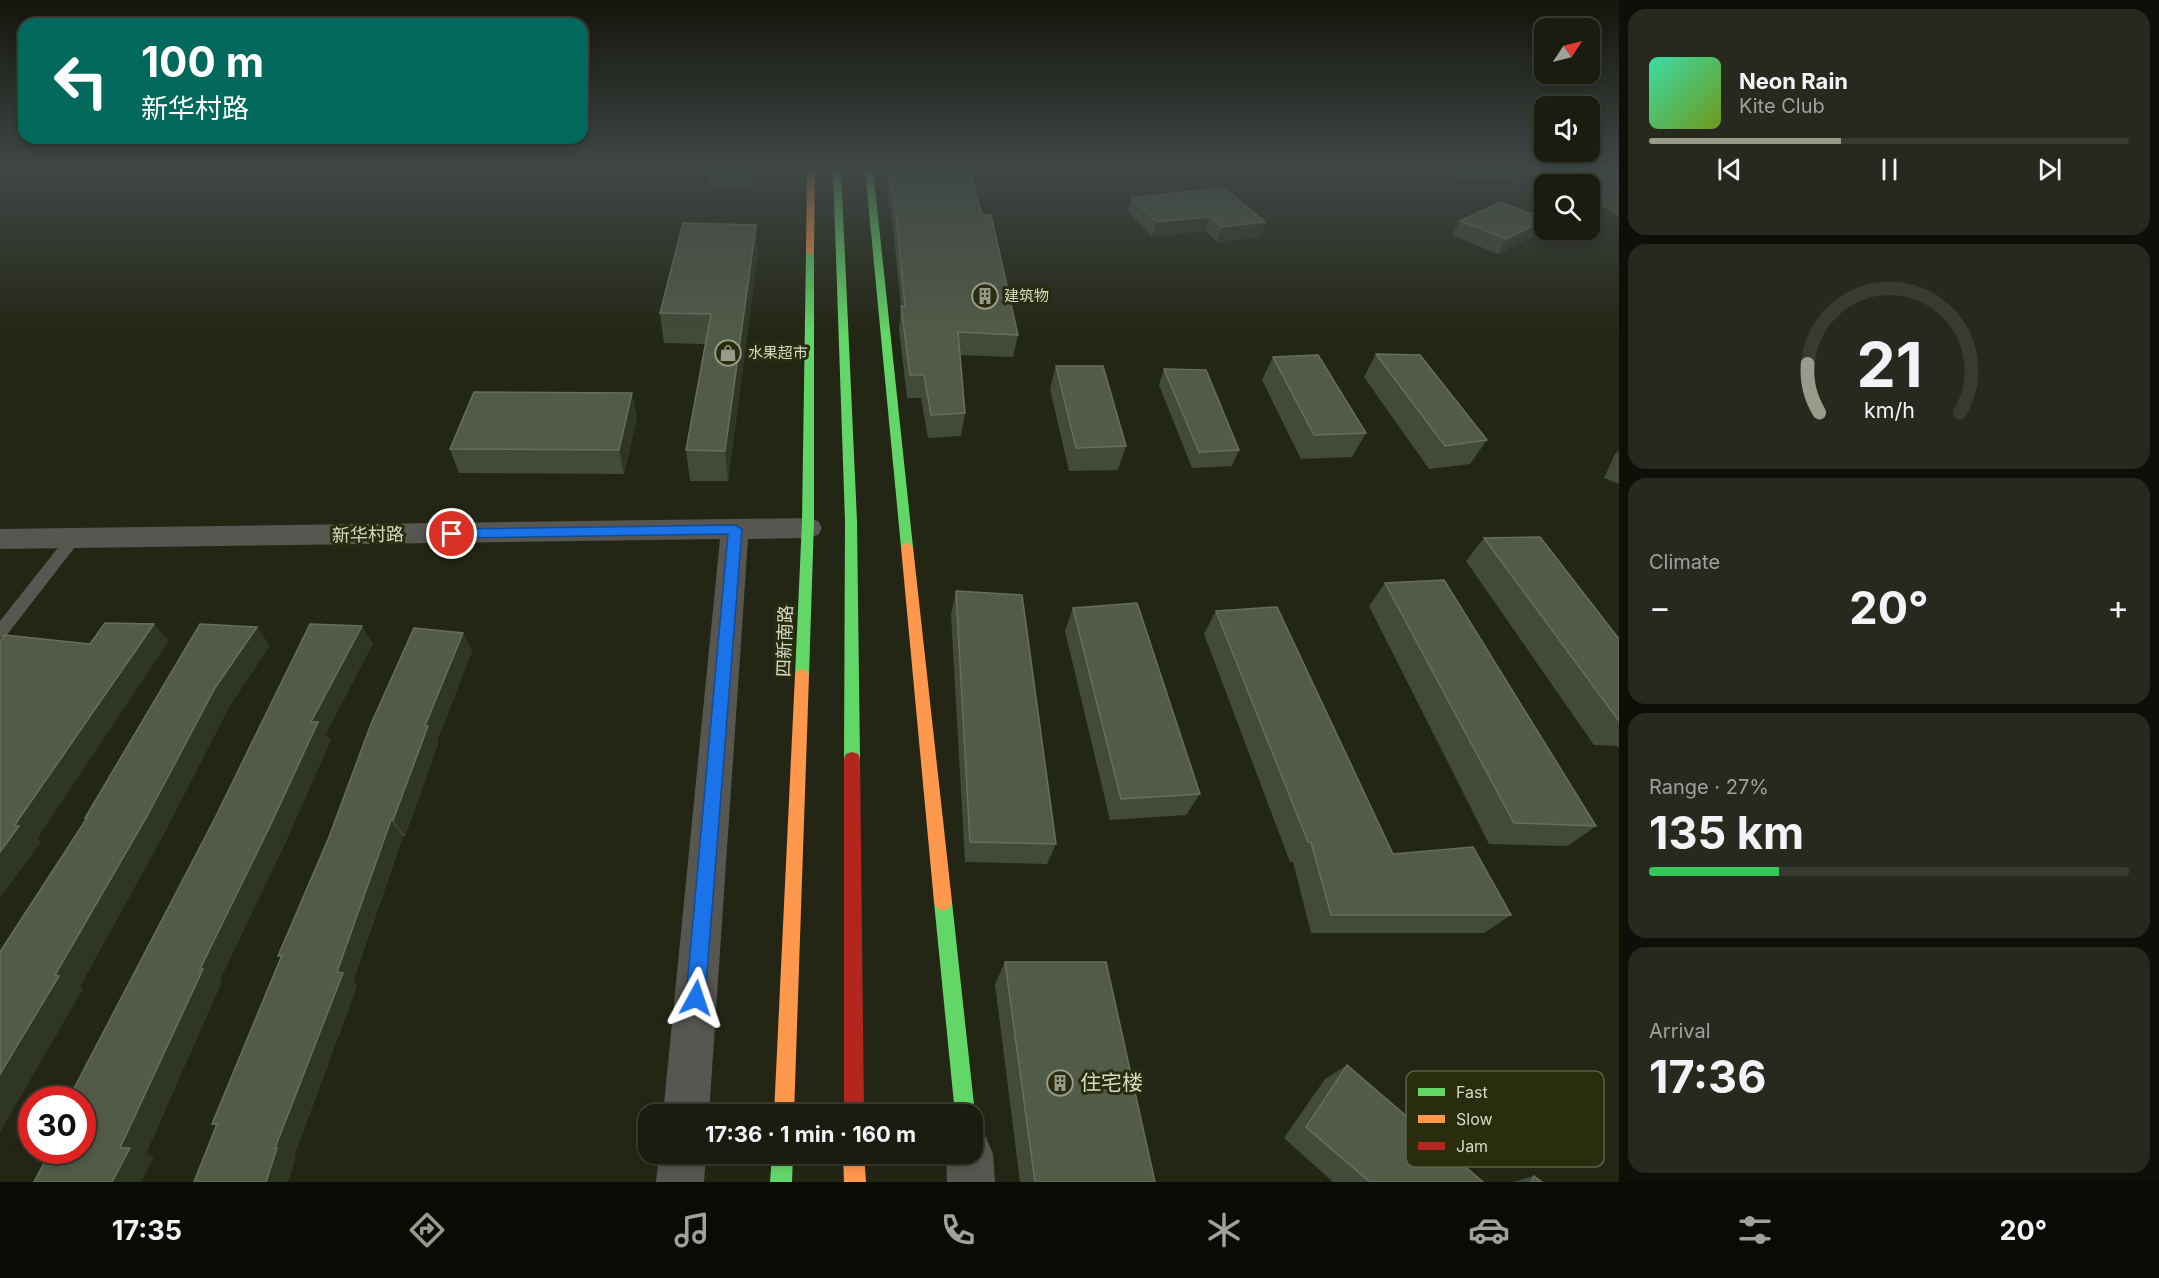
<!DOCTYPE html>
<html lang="en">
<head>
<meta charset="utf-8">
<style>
	body { margin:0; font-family:Inter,"Noto Sans SC",sans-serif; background:#28291e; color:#f1f3f6; height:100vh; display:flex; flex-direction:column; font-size:22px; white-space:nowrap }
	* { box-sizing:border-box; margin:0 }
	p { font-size:20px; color:#a0a19f }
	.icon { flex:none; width:33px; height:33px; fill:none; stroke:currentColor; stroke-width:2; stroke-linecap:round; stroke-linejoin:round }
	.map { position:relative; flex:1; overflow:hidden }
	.drawer { display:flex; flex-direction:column; gap:9px; padding:9px; background:#0f0f09; width:540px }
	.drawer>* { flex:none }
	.top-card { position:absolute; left:18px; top:18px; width:570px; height:126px; border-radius:18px; box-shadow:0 3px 9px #0003,0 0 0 2px #393a30; background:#00695c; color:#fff; overflow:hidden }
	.needle { width:39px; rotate:55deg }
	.tools { position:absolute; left:1534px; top:18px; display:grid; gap:12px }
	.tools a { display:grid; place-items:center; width:66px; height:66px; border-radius:12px; background:#1b1c10; box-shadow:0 3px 9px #0003,0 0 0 2px #393a30; font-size:30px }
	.speed { position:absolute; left:18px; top:1086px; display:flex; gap:12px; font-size:30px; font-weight:700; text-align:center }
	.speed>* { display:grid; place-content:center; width:78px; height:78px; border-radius:50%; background:#1b1c10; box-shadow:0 3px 9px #0003,0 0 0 2px #393a30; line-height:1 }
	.speed .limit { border:9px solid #d22; background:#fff; color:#111 }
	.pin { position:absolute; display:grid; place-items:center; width:51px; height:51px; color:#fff; margin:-26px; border:3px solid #fff; border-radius:50%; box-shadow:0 2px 6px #0007 }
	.me { position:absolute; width:66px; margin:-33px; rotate:5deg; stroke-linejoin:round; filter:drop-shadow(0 0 4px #0008) }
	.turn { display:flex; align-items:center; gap:21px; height:126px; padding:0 24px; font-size:27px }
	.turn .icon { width:78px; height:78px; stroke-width:2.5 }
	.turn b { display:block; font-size:42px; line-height:51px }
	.big { font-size:45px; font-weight:700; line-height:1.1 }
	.drawer .tile { flex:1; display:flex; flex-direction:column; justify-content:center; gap:9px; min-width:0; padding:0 21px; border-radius:18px; background:#28291e }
	.drawer .dial { align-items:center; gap:0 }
	.dial svg { height:156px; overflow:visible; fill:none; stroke:#393a30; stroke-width:7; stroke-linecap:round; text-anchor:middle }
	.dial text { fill:#f1f3f6; stroke:none }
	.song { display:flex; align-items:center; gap:18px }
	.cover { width:72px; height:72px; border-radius:9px; background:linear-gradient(135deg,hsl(160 70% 55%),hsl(80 70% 35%)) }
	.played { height:6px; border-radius:3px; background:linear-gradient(90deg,#989b89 40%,#393a30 40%) }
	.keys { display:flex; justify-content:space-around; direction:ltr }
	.heat { display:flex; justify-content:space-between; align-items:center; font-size:33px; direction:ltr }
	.charge { height:9px; border-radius:4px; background:linear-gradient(90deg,#34c759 27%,#393a30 0) }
	.trip { position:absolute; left:638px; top:1104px; width:345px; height:60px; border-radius:18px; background:#1b1c10; box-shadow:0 3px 9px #0003,0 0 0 2px #393a30; font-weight:700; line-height:60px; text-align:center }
	.tab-bar { display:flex; height:96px; justify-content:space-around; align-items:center; background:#0b0b06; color:#a0a19f }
	.tab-bar .icon { width:42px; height:42px }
	.tab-bar .active { color:#989b89 }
	.tab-bar b { font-size:27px; color:#f1f3f6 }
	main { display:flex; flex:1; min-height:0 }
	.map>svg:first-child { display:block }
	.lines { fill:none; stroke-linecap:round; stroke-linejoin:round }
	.lane { fill:#585650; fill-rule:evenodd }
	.street { fill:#585650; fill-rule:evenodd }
	.fast { fill:#63d668; fill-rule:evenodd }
	.slow { fill:#ff974d; fill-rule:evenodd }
	.jam { fill:#b3261e; fill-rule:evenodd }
	.wall { fill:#424b39 }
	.shaded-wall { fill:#2f3624 }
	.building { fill:#525a48; stroke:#676e5c; stroke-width:1.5 }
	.route { fill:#1a73e8; stroke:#114b97; stroke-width:1.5 }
	.labels { text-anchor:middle; stroke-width:6; stroke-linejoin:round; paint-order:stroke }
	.far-poi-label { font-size:15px; fill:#d7dac8; stroke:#292d0e; text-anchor:start }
	.street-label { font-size:18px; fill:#d7dac8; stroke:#292d0e }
	.near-poi-label { font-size:21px; fill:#d7dac8; stroke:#292d0e; text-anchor:start }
	.key { fill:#292d0e; stroke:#5d6146; stroke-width:1.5 }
	.key-label { font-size:16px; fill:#d7dac8 }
</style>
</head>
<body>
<main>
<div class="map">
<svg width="1619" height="1182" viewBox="0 0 1619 1182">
	<rect width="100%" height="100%" fill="#242615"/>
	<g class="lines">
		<path class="lane" d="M73,534L78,535L80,539L78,543L6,636L0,638V621L68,535Z"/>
		<g class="street">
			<path d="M808,518L818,521L822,528L818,535L808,538L748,539L709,1114H663L720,539L0,549V529Z"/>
			<path d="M972,1132L986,1137L993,1154L995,1182H947L946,1154H972Z"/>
			<path d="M659,1154H706L704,1182H656Z"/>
		</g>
		<g class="fast">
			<path d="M833,169H841L857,521L860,759L858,764L852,766L846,764L844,759L845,521Z"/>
			<path d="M865,169H873L913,547L907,552L901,547Z"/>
			<path d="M810,249L814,252V521L809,675L807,679L802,681L797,679L795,675L802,521L806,252Z"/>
			<path d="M943,893L949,896L952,902L975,1114L972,1121V1114H955L934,902L937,896Z"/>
			<path d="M772,1154H793L792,1182H770Z"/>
		</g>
		<g class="slow">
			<path d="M807,169H815L814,252L810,255L806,252Z"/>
			<path d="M907,542L913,547L952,902L949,908L943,911L937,908L934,902L901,547Z"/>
			<path d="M802,669L807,671L809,675L794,1114H774L795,675L797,671Z"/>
			<path d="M843,1154H864L866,1182H844Z"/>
		</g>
		<path class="jam" d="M852,752L858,754L860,759L864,1114H844V759L846,754Z"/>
	</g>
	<g class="wall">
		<path d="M708,169H754L750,189H710Z"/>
		<path d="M884,169H969L1018,335L1013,357L960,355L965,413L961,436L928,438L921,398H907L899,329L901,306L893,227Z"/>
		<path d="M1445,169H1524L1519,178L1459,181Z"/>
		<path d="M1525,169H1619V218L1590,197V184H1546Z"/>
		<path d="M1131,198L1265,222L1260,237L1217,242L1205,231L1152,237L1128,212Z"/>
		<path d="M1545,219V221L1537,234L1498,254L1452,235L1460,221Z"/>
		<path d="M758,253L728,481H690L686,450L705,344L664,343L660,313Z"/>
		<path d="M1376,354L1487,440L1470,464L1429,469L1364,377Z"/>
		<path d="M1273,357L1366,433L1352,457L1301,459L1262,380Z"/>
		<path d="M1056,366L1126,446L1118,470L1069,471L1050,389Z"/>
		<path d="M1164,369L1239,450L1232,466L1192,468L1159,385Z"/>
		<path d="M637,417L624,474L459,473L450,449Z"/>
		<path d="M1619,450V484L1604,478L1615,454Z"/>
		<path d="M1484,538L1619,639V749L1617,746L1594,745L1466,561Z"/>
		<path d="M1385,583L1596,826L1568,846L1489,844L1369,606Z"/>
		<path d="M956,591L1056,844L1047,864L965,862L951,615Z"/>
		<path d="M1073,608L1200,794L1186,815L1110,820L1065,631Z"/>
		<path d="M1216,611L1393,854L1511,915L1484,933H1311L1293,862H1290L1204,634Z"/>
		<path d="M463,633L472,651L437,741L438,744L405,836H403L353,982L357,986L294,1156L296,1157L212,1124L281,958L278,956Z"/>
		<path d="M1005,962L1155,1182H1020L995,984Z"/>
		<path d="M1347,1065L1483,1182H1333L1284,1138L1325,1079Z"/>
		<path d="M1534,1176L1542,1182H1513Z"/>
	</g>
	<g class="shaded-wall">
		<path d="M749,169H754L750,189Z"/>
		<path d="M1210,217L1205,231L1152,237L1157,222Z"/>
		<path d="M1545,220L1537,234L1498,254L1507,239Z"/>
		<path d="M1265,222L1260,237L1217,242L1222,227Z"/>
		<path d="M756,225L758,253L728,481L725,451Z"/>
		<path d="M632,393L637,417L624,474L619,450Z"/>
		<path d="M154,624L169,641L37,839L41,842L0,898V852L14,826Z"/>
		<path d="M362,626L373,644L326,734L331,740L286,842L220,980L222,982L146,1154L154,1157L141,1182H112L120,1148L200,969L311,722Z"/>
		<path d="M257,627L270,646L230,706L164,834L80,987L83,989L0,1132V1074L215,688Z"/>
		<path d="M463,633L472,651L437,741L438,744L405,836L393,820L425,726Z"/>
		<path d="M391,820L403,836L353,982L357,986L294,1156L296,1157L288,1182H266L275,1148Z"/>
	</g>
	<g class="building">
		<path d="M888,169H969L982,215H991L1018,335L958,332L965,413L931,415L924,375H910L901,306H905L895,206Z"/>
		<path d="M1571,169H1619V182L1601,171L1575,172Z"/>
		<path d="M1224,188L1265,222L1222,227L1210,217L1157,222L1131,198Z"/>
		<path d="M1500,202L1545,219V220L1507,239L1460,221Z"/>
		<path d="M683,223L756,225L725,451L686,450L711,314L660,313Z"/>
		<path d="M1376,354L1420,355L1487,440L1445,446Z"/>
		<path d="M1318,355L1366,433L1314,435L1273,357Z"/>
		<path d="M1056,366H1103L1126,446L1076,448Z"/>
		<path d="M1164,369L1206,370L1239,450L1199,452Z"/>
		<path d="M474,392L632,393L619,450L450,449Z"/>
		<path d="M1540,537L1619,639V721L1484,538Z"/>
		<path d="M1444,580L1596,826L1514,823L1385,583Z"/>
		<path d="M956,591L1022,595L1056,844L970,842Z"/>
		<path d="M1137,603L1200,794L1121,799L1073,608Z"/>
		<path d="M1277,607L1393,854L1473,847L1511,915H1331L1311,842H1308L1216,611Z"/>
		<path d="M105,623L154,624L14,826H19L0,852V641L5,635L90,644Z"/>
		<path d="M200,624L257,627L215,688L146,818L55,975L59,976L0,1074V952L87,818H85Z"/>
		<path d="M310,624L362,626L311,722H318L270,826L200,969H203L120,1148H130L112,1182H34L51,1150H82V1100H68L215,818Z"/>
		<path d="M414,628L463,633L425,726H428L393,820H391L337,972L343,973L275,1148H277L266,1182H194L217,1124H212L282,955L278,956L329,837L371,724Z"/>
		<path d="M1005,962H1106L1155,1182H1035Z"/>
		<path d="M1347,1065L1483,1182H1370L1306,1127Z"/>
		<path d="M1534,1176L1542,1182H1531Z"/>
	</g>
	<linearGradient id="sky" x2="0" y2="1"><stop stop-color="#14150c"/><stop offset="0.5" stop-color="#3f4746"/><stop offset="1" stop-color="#3f4746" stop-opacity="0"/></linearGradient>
	<rect width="1619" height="335" fill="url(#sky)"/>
	<path class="route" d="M735,525L742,529L705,998L703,1004L696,1007L689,1004L686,998L728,534L452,538L445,534L452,529Z"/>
	<defs>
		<g id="building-ring" transform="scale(1.35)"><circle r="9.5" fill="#292d0e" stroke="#989b89" stroke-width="1.5"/><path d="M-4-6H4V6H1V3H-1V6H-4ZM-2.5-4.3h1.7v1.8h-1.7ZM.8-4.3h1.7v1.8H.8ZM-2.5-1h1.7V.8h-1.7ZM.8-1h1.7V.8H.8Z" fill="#989b89"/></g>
		<g id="shop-ring" transform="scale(1.35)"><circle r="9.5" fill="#292d0e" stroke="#989b89" stroke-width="1.5"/><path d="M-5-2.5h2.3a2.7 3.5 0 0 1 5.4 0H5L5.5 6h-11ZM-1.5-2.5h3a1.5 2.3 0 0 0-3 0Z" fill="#989b89"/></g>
	</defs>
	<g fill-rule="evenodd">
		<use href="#building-ring" x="985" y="296"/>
		<use href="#shop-ring" x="728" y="353"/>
		<use href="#building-ring" x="1060" y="1083"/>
	</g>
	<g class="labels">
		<g class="far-poi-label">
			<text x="1004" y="301">建筑物</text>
			<text x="748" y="358">水果超市</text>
		</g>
		<g class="street-label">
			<text transform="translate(368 535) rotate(-1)" y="6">新华村路</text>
			<text transform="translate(785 641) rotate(-88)" y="6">四新南路</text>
		</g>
		<g class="near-poi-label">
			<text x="1080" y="1090">住宅楼</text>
		</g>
	</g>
	<rect x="1406" y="1071" width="198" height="96" rx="9" class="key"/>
	<rect x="1418" y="1088" width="27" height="8" fill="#63d668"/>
	<rect x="1418" y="1115" width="27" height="8" fill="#ff974d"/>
	<rect x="1418" y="1142" width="27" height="8" fill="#b3261e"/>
	<g class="key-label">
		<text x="1456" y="1098">Fast</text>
		<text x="1456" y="1125">Slow</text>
		<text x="1456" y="1152">Jam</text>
	</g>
</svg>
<div class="tools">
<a><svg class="needle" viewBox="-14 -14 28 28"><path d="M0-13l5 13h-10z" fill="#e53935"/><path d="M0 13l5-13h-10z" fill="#a0a19f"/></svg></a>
<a><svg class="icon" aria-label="sound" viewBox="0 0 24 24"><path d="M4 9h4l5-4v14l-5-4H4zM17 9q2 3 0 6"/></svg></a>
<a><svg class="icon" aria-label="search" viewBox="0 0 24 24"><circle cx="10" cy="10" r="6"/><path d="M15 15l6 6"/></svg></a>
</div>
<div class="speed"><div class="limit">30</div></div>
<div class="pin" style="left:452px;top:534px;background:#d93025"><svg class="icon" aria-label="arrive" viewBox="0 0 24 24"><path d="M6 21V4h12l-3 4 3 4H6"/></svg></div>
<svg class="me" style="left:696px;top:998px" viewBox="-20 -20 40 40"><path d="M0-17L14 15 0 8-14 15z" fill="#1a73e8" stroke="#fff" stroke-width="4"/></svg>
<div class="trip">17:36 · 1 min · 160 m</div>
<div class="top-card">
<div class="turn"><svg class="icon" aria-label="left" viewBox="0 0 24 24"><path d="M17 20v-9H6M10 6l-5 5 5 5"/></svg><div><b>100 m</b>新华村路</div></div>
</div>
</div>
<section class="drawer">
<div class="tile">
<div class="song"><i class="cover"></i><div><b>Neon Rain</b><p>Kite Club</p></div></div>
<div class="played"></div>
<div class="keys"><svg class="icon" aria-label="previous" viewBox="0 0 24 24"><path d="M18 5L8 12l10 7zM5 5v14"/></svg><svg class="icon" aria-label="pause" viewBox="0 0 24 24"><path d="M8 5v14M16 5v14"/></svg><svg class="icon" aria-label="next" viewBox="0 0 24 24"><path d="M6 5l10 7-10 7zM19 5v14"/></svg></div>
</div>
<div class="tile dial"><svg viewBox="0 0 100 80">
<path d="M14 69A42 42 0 1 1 86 69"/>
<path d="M14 69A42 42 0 0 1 8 44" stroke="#989b89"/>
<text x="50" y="56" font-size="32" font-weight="700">21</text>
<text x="50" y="72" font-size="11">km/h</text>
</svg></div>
<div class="tile"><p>Climate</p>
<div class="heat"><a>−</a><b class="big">20°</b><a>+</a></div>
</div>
<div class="tile"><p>Range · 27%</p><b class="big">135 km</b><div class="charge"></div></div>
<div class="tile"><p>Arrival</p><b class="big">17:36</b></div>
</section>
</main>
<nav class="tab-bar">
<b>17:35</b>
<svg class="icon active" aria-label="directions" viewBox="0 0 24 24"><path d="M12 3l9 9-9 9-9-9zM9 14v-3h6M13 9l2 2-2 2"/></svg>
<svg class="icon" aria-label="music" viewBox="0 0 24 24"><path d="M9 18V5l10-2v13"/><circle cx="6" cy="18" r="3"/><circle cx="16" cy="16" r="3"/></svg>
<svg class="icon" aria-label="phone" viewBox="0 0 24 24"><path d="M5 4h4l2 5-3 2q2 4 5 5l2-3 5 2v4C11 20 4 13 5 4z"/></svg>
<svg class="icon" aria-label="climate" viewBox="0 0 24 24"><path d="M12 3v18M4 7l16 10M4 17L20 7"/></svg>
<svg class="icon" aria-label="car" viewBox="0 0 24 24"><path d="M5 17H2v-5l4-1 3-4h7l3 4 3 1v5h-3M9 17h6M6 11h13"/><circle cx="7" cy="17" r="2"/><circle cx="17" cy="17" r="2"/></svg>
<svg class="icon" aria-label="filters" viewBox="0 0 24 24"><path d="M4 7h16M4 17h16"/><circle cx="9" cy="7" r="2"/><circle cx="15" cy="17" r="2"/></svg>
<b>20°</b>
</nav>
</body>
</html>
